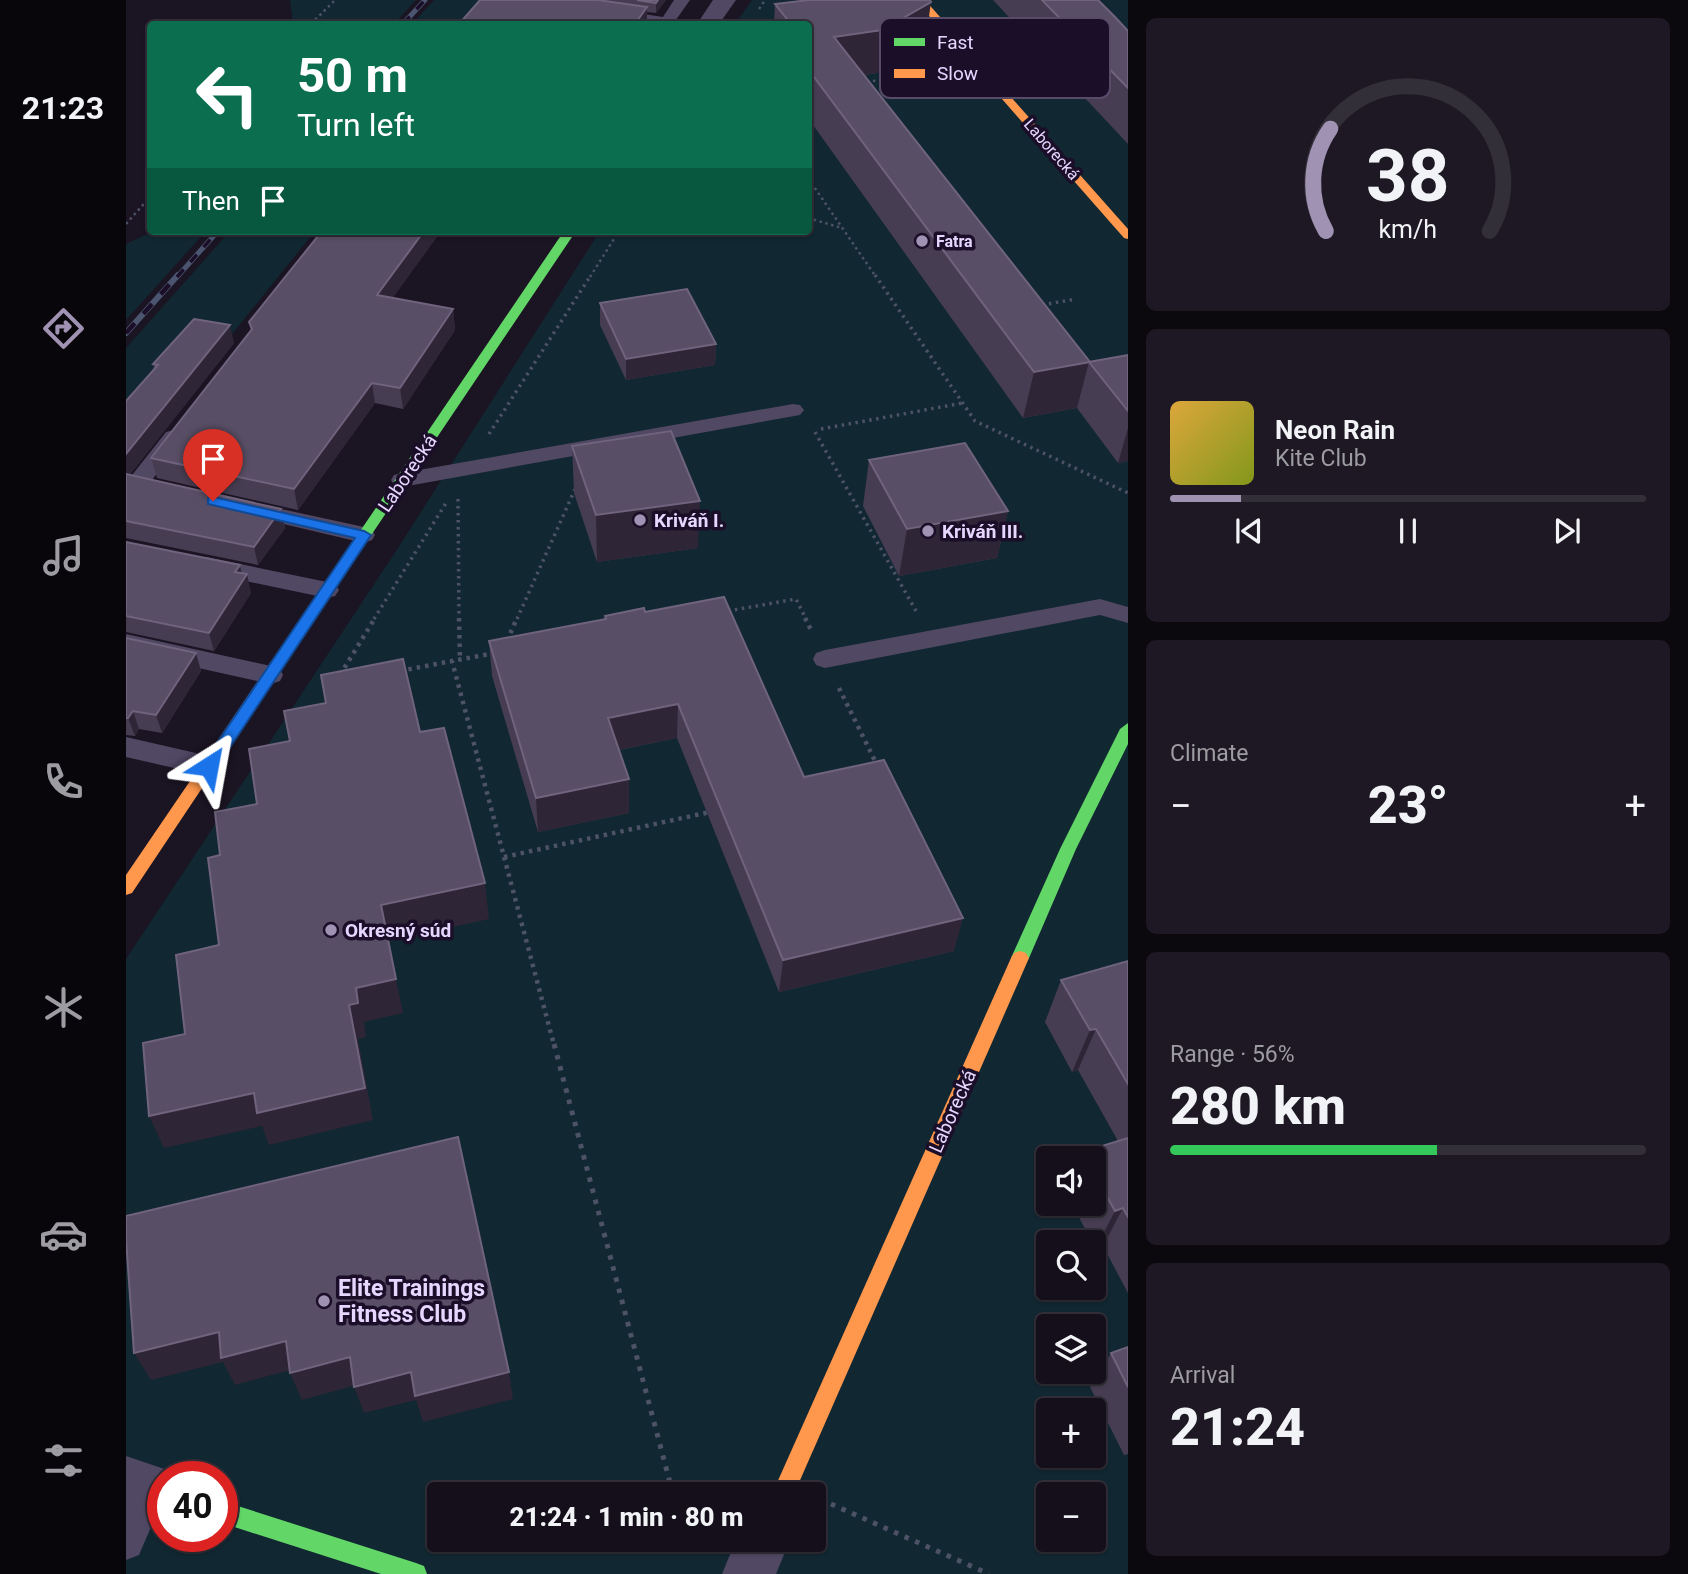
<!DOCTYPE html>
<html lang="en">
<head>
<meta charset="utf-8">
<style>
	body { margin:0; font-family:Roboto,sans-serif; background:#1d1823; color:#f1f3f6; height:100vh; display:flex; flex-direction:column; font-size:26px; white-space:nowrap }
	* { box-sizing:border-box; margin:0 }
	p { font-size:23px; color:#9d9ca2 }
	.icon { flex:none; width:38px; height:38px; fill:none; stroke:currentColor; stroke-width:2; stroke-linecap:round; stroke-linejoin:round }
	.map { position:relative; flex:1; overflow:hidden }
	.panel { display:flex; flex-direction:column; gap:18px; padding:18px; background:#0b080e; width:560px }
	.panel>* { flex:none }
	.hud { position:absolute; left:21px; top:21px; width:665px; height:214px; border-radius:7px; box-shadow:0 2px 5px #0004,0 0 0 2px #332f39; background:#0b6e4f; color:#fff; overflow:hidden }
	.buttons { position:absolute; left:910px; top:1146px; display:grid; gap:14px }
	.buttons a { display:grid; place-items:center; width:70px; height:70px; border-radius:7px; background:#140f1a; box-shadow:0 2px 5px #0004,0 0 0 2px #332f39; font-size:35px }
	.speed { position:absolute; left:21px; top:1461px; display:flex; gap:14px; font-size:35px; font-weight:700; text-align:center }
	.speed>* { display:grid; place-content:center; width:91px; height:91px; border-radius:50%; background:#140f1a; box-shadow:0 2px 5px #0004,0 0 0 2px #332f39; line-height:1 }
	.speed .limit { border:10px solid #d22; background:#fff; color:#111 }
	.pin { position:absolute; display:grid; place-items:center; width:60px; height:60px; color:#fff; margin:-72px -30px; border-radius:50% 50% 50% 0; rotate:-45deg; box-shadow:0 0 7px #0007 }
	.pin .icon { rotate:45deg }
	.me { position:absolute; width:77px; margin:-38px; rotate:34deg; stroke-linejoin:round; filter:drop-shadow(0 0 5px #0008) }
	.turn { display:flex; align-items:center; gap:24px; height:147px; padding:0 35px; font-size:32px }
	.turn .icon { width:91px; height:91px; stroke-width:2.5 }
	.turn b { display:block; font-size:49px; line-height:60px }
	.then { display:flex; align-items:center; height:66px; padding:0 35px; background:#0003; gap:14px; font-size:26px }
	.big { font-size:52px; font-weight:800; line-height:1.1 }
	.panel .widget { flex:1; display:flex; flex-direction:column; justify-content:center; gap:10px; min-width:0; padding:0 24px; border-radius:10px; background:#1d1823 }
	.panel .dial { align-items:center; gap:0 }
	.dial svg { height:182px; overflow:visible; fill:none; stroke:#332f39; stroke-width:7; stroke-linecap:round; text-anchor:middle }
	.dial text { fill:#f1f3f6; stroke:none }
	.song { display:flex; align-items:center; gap:21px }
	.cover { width:84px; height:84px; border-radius:10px; background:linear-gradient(135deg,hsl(40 70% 55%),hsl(70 70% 35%)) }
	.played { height:7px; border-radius:4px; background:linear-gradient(90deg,#a092b2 15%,#332f39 15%) }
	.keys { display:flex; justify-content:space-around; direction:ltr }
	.heat { display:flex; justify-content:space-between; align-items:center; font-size:38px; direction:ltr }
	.charge { height:10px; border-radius:5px; background:linear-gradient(90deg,#34c759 56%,#332f39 0) }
	.trip { position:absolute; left:301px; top:1482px; width:399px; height:70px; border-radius:7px; background:#140f1a; box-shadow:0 2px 5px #0004,0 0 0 2px #332f39; font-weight:800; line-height:70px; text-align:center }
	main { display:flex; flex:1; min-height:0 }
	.tabs { display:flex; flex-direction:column; width:126px; justify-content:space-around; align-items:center; background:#08060a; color:#9d9ca2 }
	.tabs .icon { width:49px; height:49px }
	.tabs .selected { color:#a092b2 }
	.tabs b { font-size:32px; color:#f1f3f6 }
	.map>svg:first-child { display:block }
	.green { fill:#112731; fill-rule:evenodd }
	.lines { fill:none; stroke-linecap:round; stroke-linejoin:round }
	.path-far3 { stroke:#4d5267; stroke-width:2.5; stroke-dasharray:2.5 3.5; stroke-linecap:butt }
	.path-far2 { stroke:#4d5267; stroke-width:3.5; stroke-dasharray:2.5 4.5; stroke-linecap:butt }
	.path-far1 { stroke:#4d5267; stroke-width:4.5; stroke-dasharray:3.5 5; stroke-linecap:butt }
	.path { stroke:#4d5267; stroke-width:5; stroke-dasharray:4.5 7; stroke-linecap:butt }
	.lane { fill:#514864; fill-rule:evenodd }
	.street { fill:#514864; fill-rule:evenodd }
	.fast { fill:#63d668; fill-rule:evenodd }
	.slow { fill:#ff974d; fill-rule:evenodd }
	.rail-far1-casing { stroke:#4b5570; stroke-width:5 }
	.rail-casing { stroke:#4b5570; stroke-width:6 }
	.rail-far1 { stroke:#1b0e29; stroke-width:3.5; stroke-dasharray:10; stroke-linecap:butt }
	.rail { stroke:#1b0e29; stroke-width:4.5; stroke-dasharray:13; stroke-linecap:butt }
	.wall { fill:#473d52 }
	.shaded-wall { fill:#2e2637 }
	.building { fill:#584e65; stroke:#6f637d; stroke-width:2 }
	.route { fill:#1a73e8; stroke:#114b97; stroke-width:2 }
	.poi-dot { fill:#a092b2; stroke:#1b0e29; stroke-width:2.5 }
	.labels { text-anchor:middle; stroke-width:7; stroke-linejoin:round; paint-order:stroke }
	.far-street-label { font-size:16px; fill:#e7d6ff; stroke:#1b0e29 }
	.far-poi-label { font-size:16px; font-weight:bold; fill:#e7d6ff; stroke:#1b0e29; text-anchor:start }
	.street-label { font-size:19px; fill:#e7d6ff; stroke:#1b0e29 }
	.poi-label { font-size:19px; font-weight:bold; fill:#e7d6ff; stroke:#1b0e29; text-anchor:start }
	.near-poi-label { font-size:23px; font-weight:bold; fill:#e7d6ff; stroke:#1b0e29; text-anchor:start }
	.key { fill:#1b0e29; stroke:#584a69; stroke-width:2 }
	.key-label { font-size:19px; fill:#e7d6ff }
</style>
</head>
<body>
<main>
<nav class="tabs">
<b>21:23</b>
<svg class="icon selected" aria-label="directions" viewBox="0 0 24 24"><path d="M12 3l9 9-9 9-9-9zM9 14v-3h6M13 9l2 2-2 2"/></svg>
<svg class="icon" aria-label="music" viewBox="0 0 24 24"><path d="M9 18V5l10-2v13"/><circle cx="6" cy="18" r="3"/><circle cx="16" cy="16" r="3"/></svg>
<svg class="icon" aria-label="phone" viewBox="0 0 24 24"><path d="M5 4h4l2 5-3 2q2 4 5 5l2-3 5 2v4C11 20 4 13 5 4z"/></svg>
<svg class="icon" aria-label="climate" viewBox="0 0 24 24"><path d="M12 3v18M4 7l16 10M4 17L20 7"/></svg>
<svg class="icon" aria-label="car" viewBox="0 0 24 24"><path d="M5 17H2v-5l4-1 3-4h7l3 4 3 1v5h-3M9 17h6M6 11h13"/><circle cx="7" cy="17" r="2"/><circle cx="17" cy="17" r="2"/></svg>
<svg class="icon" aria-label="filters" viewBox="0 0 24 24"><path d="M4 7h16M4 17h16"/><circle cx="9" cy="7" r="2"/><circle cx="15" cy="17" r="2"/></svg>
</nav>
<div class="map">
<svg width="1002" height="1574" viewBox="0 0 1002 1574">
	<rect width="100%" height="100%" fill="#1b1423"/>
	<g class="green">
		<path d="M164,0H290L268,24H167Z"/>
		<path d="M308,0H381L345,24H286Z"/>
		<path d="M626,0H1002V1574H0V959L270,551L474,231H682V24H609ZM922,1158H968V1204H922ZM922,1242H968V1288H922ZM922,1326H968V1372H922ZM922,1410H968V1456H922ZM37,1477H96V1536H37ZM313,1494H688V1540H313ZM922,1494H968V1540H922Z"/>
		<path d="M28,231H80L0,320V244Z"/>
		<path d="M104,231H189L103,338L0,414V348Z"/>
	</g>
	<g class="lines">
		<g class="path-far3">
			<path d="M633,9L639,0"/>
			<path d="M185,24L209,0"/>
			<path d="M741,82L811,71"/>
			<path d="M682,178L750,277"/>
			<path d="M682,218L716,228"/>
			<path d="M0,224L24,197"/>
			<path d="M464,277L493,231"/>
		</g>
		<g class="path-far2">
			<path d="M749,275L849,421L1002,493"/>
			<path d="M916,305L950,299"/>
			<path d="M695,429L837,403"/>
			<path d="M689,432L790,611"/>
			<path d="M363,434L465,275"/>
			<path d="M332,499L333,619"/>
			<path d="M602,611L670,599L680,619"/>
			<path d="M248,619L320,503"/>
			<path d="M391,619L450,487"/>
		</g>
		<g class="path-far1">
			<path d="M333,618L334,660"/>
			<path d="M679,618L685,630"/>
			<path d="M381,641L391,618"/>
			<path d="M369,653L326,661L428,1045"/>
			<path d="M274,671L326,661"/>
			<path d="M214,675L249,618"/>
			<path d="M713,688L751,765"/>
			<path d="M378,857L584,812"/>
		</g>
		<g class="path">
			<path d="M428,1044L547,1494"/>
			<path d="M705,1504L863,1574"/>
			<path d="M688,1531L694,1512"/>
			<path d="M562,1540L575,1559"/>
		</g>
		<g class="lane">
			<path d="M548,0H564L547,24L486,19L478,14L486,9L537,17Z"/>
			<path d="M667,404L674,405L678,410L674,415L276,487L268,485L265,480L268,475L276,473Z"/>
			<path d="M48,430L56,432L59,437L26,480L46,485L49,490L46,495L38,497L3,489L0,484L3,479L40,432Z"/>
			<path d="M123,502L238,527L246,530L249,535L246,540L238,543L115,514L112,509L115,504Z"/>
			<path d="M80,557L201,582L209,584L213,590L209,596L201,598L72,571L68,565L72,559Z"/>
			<path d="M974,599L1002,607V623L974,615L699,668L690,665L687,659L690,653L699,650Z"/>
			<path d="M0,634L145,666L154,669L157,675L154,681L145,684L0,652Z"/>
			<path d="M0,737L83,756L92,759L96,766L92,773L83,776L0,757Z"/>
			<path d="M23,1471L36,1476L37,1499L13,1555L0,1560V1500L10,1476Z"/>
		</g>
		<g class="street">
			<path d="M587,0H610L593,24H571Z"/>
			<path d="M0,1456L56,1475L37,1477V1520L0,1508Z"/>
			<path d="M610,1540H664L650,1574H596Z"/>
		</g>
		<g class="fast">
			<path d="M438,231H450L217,577H207L205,574L207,571Z"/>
			<path d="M1002,723V744L950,849L903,958L900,963L894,965L888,963L885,958L934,849L994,729Z"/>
			<path d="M96,1501L290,1563L298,1566L301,1574H255L96,1523Z"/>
		</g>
		<g class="slow">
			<path d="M789,0H799L1002,229V239L998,238Z"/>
			<path d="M212,569L219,574L217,577L6,893L0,895V875L207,571Z"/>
			<path d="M894,951L900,953L903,958L668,1494H646L885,958L888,953Z"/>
		</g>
		<g class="rail-far1-casing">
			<g id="rail-far1">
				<path d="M277,24L299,0"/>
				<path d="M51,277L92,231"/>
			</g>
		</g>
		<g class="rail-casing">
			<path id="rail" d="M0,333L52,275"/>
		</g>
		<use href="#rail-far1" class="rail-far1"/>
		<use href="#rail" class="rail"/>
	</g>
	<g class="wall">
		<path d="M354,0H540L530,13L521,12V24H333Z"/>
		<path d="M867,0H972L1002,31V144Z"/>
		<path d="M649,4L799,45L751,73L739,75L964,362L1002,355V461L992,463L951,408L897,418L682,118V24H648Z"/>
		<path d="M196,231H315L266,298L327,309L329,330L277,409L249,403L172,510L31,478L25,458L125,331L123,322Z"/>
		<path d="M474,303L590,344L589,365L500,380L474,325Z"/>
		<path d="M108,343L3,475L155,509L159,528L132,565L0,538V401L28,369L27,364Z"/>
		<path d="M446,446L572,548L471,562L448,493Z"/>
		<path d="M743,460L882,511L871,558L773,576L737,506Z"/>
		<path d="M0,542L116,573L125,593L88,651L0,632Z"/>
		<path d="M519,612L678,777L828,951L653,992L551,738L493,750L503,779V813L412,832L366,676L363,641L479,619V616Z"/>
		<path d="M0,638L70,653L75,671L36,733L13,729L9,736L0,735Z"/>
		<path d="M1002,961V1293L977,1246L969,1249L968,1242H966L946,1204H968V1158H953L956,1152L992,1141L952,1070L946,1072L919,1022L935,980Z"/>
		<path d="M1002,1347V1454L998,1455L964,1387L985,1353Z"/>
	</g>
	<g class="shaded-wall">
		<path d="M532,0H540L530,13V3Z"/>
		<path d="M805,2L799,45L751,73L704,80L708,37Z"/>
		<path d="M521,7V24H509Z"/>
		<path d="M298,231H315L254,316L251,295Z"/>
		<path d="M327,309L329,330L277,409L274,388Z"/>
		<path d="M104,325L108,343L0,480V454Z"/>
		<path d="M590,344L589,365L500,380V359Z"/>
		<path d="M963,362L951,408L897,418L908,372Z"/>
		<path d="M246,383L249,403L172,510L168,489Z"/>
		<path d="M1002,428V461L992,463Z"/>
		<path d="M574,501L572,548L471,562L470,515Z"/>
		<path d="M155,509L159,528L132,565L128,547Z"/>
		<path d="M882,511L871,558L773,576L781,529Z"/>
		<path d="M114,565L117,580L121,574L125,593L88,651L83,633L109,572Z"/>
		<path d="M70,653L75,671L36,733L30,715Z"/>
		<path d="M552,704L551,738L482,752V718Z"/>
		<path d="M7,711L13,729L9,736L2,718Z"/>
		<path d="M503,779V813L412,832L410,798Z"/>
		<path d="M359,883L363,919L262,941L255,905Z"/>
		<path d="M837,918L828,951L653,992L657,960Z"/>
		<path d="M270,979L277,1013L238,1022L240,1037L232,1039L247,1120L143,1145L136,1126L38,1148L23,1116L223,1005L230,988Z"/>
		<path d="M970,1029L952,1070L946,1072L964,1030Z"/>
		<path d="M997,1208L977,1246L969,1249L989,1211Z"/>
		<path d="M93,1332L160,1341L172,1368L109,1385L97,1362L25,1380L8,1353Z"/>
		<path d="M224,1357L234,1384L176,1400L164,1373Z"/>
		<path d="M285,1372H383L387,1399L297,1422L290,1400L238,1413L228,1387Z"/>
	</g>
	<g class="building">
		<path d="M354,0H472L521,7L509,24H333Z"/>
		<path d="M511,0H532L530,3Z"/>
		<path d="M683,0H804L805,2L756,30L708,37L964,362L908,372L682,69V24H665L649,4Z"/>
		<path d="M916,0H972L989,17L1002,31V88Z"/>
		<path d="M196,231H298L251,295L327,309L274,388L246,383L168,489L25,458L126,329L123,322Z"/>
		<path d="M561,289L590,344L500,359L474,303Z"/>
		<path d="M68,319L104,325L0,454V401L32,365L27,364Z"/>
		<path d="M1002,355V411L963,362Z"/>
		<path d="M545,431L574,501L470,515L446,446Z"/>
		<path d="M839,443L882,511L781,529L743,460Z"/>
		<path d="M0,474L155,509L128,547L0,521Z"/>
		<path d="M0,542L114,565L109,572L121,574L83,633L0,616Z"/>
		<path d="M598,597L678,777L758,760L837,918L657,960L552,704L482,718L503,779L410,798L363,641L480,619L479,616L518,608L519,612Z"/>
		<path d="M0,638L70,653L30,715L7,711L2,718H0Z"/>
		<path d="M277,659L294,732L318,728L359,883L255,905L270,979L230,988L232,1003L223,1005L239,1088L131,1113L128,1093L23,1116L17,1043L59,1034L50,955L93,945L82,858L94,855L89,812L131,804L123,749L164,741L158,711L200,703L195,675Z"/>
		<path d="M1002,961V1084L970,1029L964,1030L935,980Z"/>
		<path d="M332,1137L383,1372L289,1396L285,1372L228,1387L224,1357L164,1373L160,1341L95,1358L93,1332L8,1353L0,1239V1216Z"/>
		<path d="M1002,1138V1217L997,1208L989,1211L968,1173V1158H960L956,1152Z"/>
		<path d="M1002,1347V1387L985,1353Z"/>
	</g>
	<path class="route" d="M87,497L238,531L245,535L89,770H78L76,766L78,762L229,538L82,504V498Z"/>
	<g class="poi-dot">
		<circle cx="796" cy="241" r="7"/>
		<circle cx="514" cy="520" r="7"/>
		<circle cx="802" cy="531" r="7"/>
		<circle cx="205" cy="930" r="7"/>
		<circle cx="198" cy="1301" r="7"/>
	</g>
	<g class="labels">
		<g class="far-street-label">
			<text transform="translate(926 149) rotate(49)" y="6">Laborecká</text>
		</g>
		<g class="far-poi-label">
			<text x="810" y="247">Fatra</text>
		</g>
		<g class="street-label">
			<text transform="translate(281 473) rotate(-56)" y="7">Laborecká</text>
			<text transform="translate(826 1111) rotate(-66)" y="7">Laborecká</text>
		</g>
		<g class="poi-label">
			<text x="528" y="527">Kriváň I.</text>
			<text x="816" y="538">Kriváň III.</text>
			<text x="219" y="937">Okresný súd</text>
		</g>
		<g class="near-poi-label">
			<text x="212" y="1296">Elite Trainings<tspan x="212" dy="26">Fitness Club</tspan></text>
		</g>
	</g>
	<rect x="754" y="18" width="230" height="80" rx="10" class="key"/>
	<rect x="768" y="38" width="31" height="8" fill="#63d668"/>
	<rect x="768" y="69" width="31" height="9" fill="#ff974d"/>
	<g class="key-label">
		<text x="811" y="49">Fast</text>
		<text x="811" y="80">Slow</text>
	</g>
</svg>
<div class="buttons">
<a><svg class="icon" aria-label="sound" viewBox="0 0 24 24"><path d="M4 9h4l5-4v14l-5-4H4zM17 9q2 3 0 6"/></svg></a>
<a><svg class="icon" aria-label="search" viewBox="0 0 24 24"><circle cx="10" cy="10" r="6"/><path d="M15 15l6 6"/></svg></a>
<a><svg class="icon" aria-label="layers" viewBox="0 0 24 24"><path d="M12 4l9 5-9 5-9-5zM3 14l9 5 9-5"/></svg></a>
<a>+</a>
<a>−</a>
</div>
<div class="speed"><div class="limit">40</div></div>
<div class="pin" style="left:87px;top:501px;background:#d93025"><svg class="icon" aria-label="arrive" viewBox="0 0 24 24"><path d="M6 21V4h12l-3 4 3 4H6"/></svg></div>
<svg class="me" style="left:83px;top:766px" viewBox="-20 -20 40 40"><path d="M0-17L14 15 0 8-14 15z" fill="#1a73e8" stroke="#fff" stroke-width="4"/></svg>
<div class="trip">21:24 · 1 min · 80 m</div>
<div class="hud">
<div class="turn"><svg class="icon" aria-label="left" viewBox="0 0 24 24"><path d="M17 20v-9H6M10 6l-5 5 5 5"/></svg><div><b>50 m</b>Turn left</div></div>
<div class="then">Then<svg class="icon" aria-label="arrive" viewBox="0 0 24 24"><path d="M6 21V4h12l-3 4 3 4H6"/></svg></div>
</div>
</div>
<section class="panel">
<div class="widget dial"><svg viewBox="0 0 100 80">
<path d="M14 69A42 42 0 1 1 86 69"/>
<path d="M14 69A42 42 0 0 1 16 24" stroke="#a092b2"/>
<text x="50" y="56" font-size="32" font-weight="700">38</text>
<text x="50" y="72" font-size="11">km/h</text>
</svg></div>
<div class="widget">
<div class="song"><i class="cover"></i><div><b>Neon Rain</b><p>Kite Club</p></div></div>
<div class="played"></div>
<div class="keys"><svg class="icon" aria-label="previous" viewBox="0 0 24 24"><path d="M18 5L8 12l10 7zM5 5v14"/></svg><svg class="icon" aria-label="pause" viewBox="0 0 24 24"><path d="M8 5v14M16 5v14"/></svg><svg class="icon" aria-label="next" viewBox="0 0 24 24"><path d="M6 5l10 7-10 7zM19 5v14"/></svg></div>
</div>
<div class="widget"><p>Climate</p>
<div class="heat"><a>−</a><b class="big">23°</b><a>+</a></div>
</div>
<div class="widget"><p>Range · 56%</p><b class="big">280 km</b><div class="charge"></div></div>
<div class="widget"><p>Arrival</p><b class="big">21:24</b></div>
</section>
</main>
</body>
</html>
